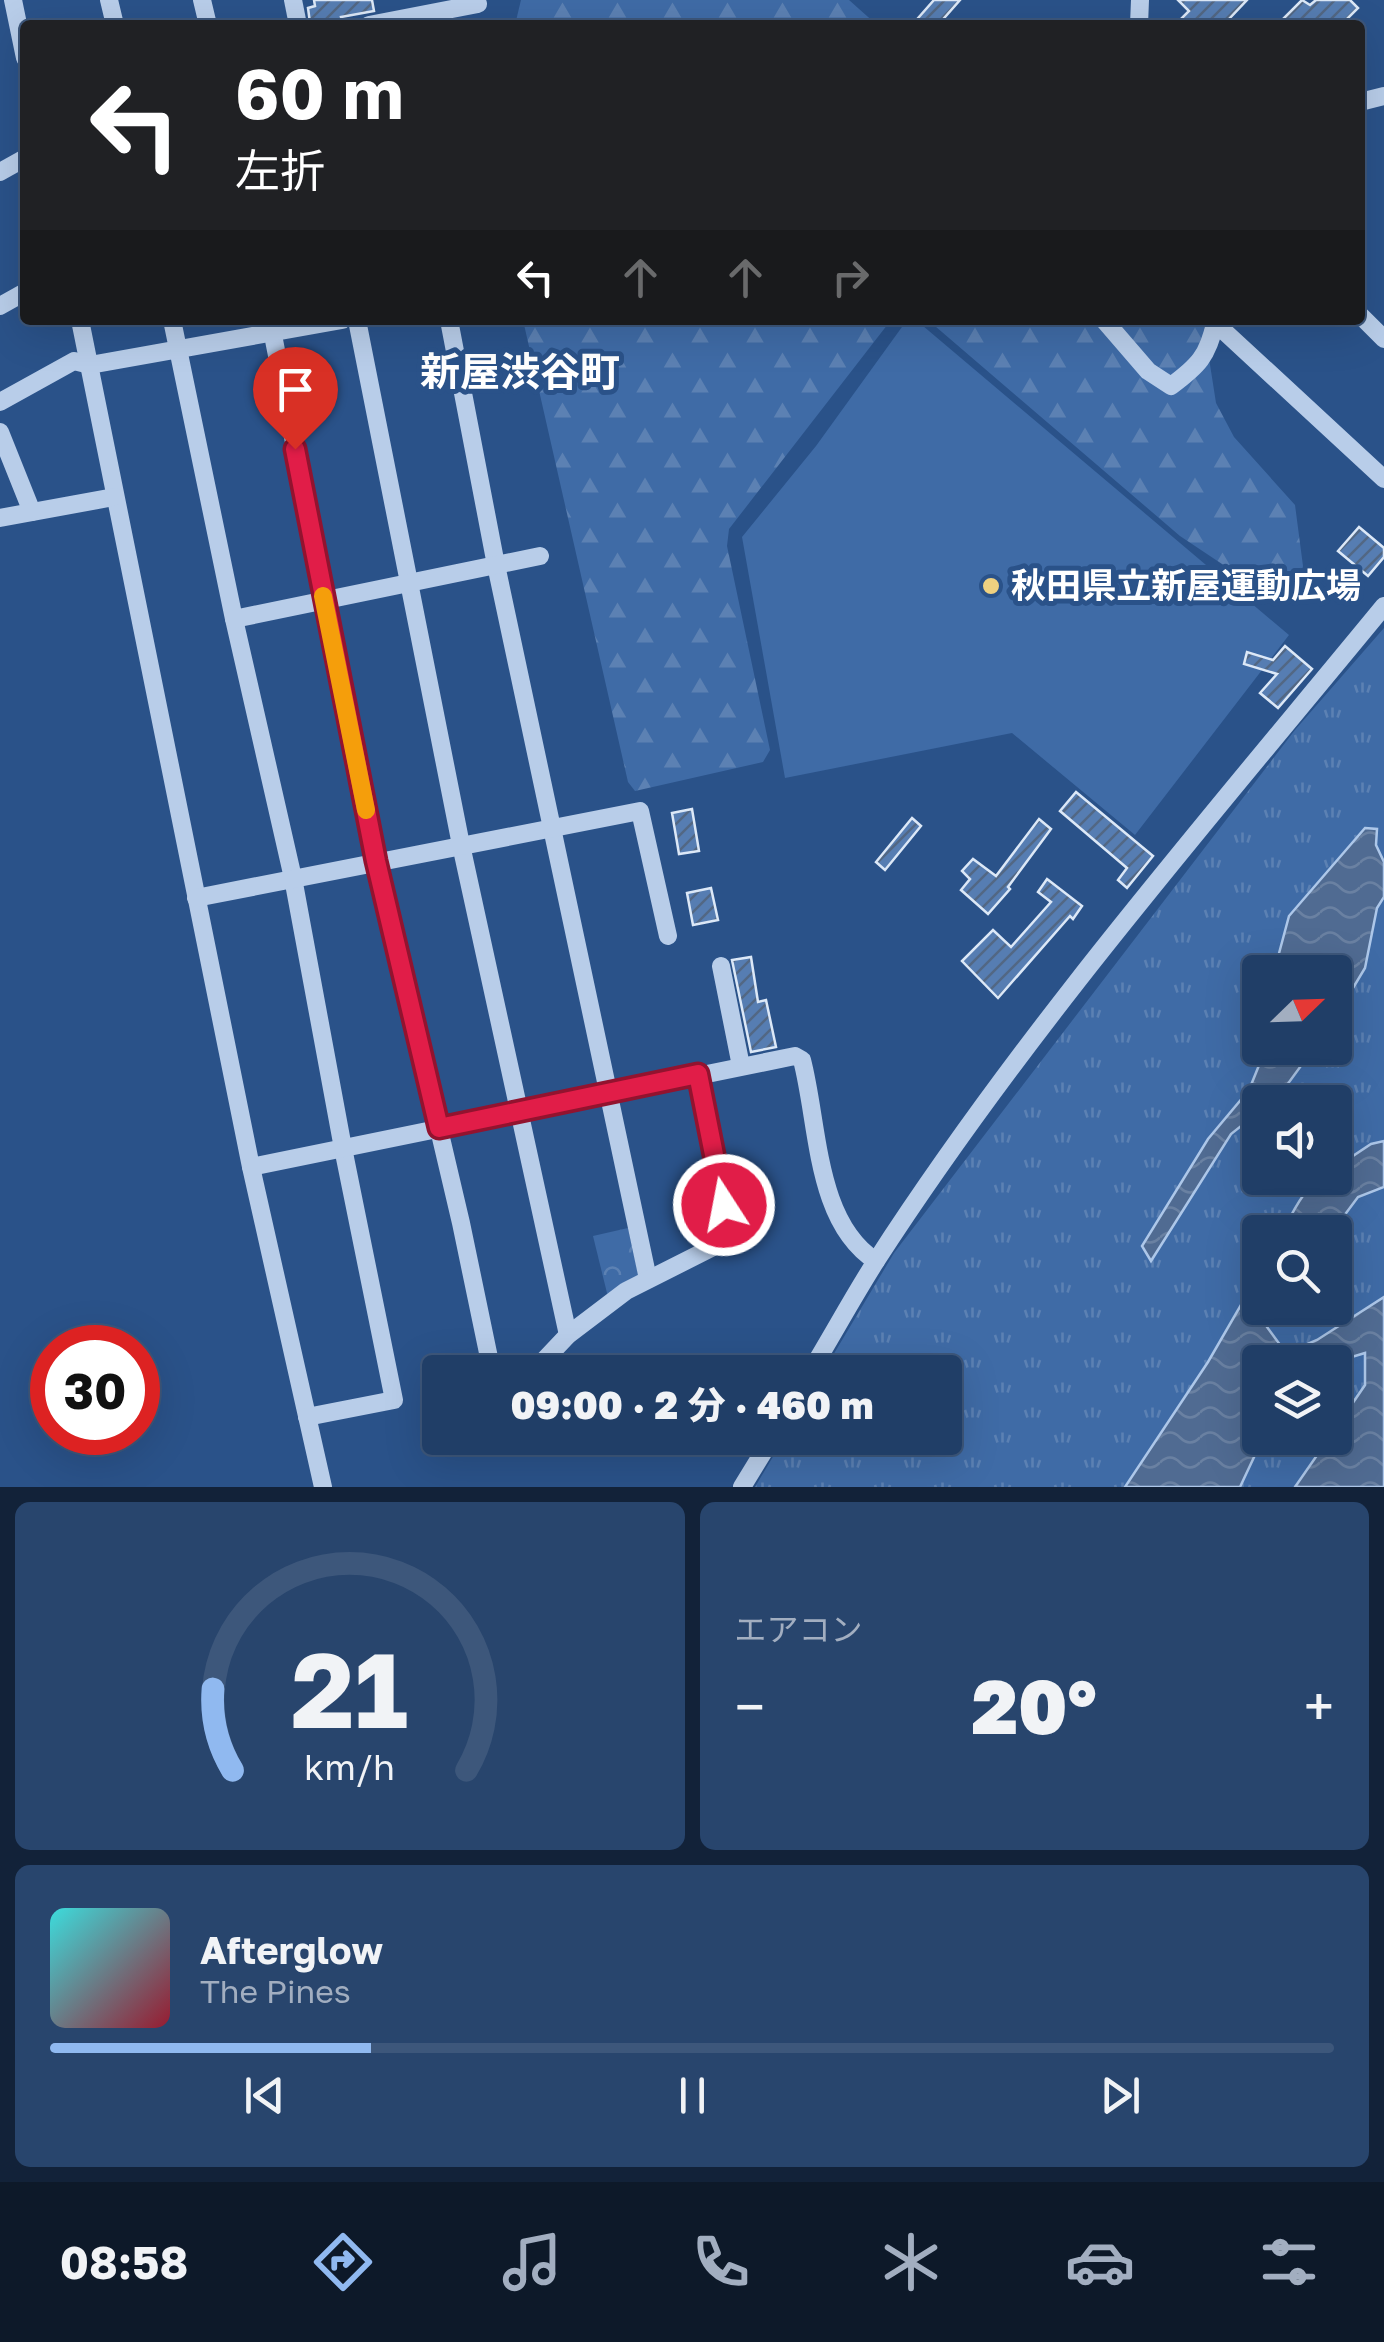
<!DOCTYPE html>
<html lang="ja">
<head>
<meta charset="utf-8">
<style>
	body { margin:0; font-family:"Golos Text","Noto Sans JP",sans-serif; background:#28456d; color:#f1f3f6; height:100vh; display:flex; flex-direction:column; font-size:38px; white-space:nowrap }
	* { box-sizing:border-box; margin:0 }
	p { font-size:32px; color:#a2aec0 }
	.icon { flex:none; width:55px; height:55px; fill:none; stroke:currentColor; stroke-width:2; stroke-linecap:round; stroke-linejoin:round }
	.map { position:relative; height:1487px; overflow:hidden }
	.details { display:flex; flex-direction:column; gap:15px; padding:15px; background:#122239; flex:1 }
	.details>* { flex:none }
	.top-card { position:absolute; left:20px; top:20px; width:1345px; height:305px; border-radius:10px; box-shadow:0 10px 40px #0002,0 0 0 2px #3d577b; background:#202124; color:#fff; overflow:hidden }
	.needle { width:65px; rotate:67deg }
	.controls { position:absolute; left:1242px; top:955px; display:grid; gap:20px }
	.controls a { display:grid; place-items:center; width:110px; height:110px; border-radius:10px; background:#203e67; box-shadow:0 10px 40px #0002,0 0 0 2px #3d577b; font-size:50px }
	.speed { position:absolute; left:30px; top:1325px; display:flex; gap:20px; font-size:50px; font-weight:700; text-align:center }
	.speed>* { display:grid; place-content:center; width:130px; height:130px; border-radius:50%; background:#203e67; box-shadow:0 10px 40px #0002,0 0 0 2px #3d577b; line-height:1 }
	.speed .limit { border:15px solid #d22; background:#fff; color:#111 }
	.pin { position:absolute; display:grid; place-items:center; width:85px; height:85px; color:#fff; margin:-102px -42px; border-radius:50% 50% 50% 0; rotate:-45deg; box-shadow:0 0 10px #0007 }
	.pin .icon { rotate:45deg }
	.me { position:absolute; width:110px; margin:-55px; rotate:349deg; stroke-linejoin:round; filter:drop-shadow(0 0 8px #0008) }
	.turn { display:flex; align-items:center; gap:35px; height:210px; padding:0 50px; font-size:45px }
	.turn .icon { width:130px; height:130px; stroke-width:2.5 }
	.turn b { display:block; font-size:70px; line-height:85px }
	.lanes { display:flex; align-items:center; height:95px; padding:0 50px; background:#0003; justify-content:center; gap:50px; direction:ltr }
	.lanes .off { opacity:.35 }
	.big { font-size:75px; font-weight:800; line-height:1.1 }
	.details .tile { flex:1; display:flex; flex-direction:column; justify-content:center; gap:15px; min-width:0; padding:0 35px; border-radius:15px; background:#28456d }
	.details .dial { align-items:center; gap:0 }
	.dial svg { height:260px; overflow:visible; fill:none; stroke:#3d577b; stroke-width:7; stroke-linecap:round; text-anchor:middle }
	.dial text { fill:#f1f3f6; stroke:none }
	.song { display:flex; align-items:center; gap:30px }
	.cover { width:120px; height:120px; border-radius:15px; background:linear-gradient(135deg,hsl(180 70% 55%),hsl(350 70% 35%)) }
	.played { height:10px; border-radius:5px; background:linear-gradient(90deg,#90b9f0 25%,#3d577b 25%) }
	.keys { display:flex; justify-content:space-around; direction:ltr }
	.heat { display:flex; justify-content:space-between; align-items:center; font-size:55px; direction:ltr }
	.details .tiles { flex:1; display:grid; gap:15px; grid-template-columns:1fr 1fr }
	.tile:last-child { grid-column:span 2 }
	.trip { position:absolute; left:422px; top:1355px; width:540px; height:100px; border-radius:10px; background:#203e67; box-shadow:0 10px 40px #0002,0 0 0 2px #3d577b; font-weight:800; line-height:100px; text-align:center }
	.tab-bar { display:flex; height:160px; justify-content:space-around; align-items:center; background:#0d1929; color:#a2aec0 }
	.tab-bar .icon { width:70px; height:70px }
	.tab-bar .current { color:#90b9f0 }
	.tab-bar b { font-size:45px; color:#f1f3f6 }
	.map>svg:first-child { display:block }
	.grass { fill:url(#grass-tufts); fill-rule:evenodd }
	.forest { fill:url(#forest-firs) }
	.park { fill:url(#park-crowns) }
	.garden { fill:#3f6ba6 }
	.water { fill:url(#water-waves); stroke:#adc7e9; stroke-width:2.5 }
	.building { fill:url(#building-hatch); stroke:#dce8f7; stroke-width:2.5 }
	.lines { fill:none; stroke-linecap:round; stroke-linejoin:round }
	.minor { stroke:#b8cde9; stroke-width:18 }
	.route-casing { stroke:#92132f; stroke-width:25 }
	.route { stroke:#e11d48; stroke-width:18 }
	.slow { stroke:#f59e0b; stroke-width:18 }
	.poi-dot { fill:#efd180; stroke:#2a5289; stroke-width:4 }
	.labels { text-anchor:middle; stroke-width:10; stroke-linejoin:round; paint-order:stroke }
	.poi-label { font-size:35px; font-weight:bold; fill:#fff; stroke:#2a5289; text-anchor:start }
	.quarter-label { font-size:40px; font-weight:bold; fill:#fff; stroke:#2a5289 }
</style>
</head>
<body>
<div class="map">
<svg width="1384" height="1487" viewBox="0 0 1384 1487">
	<defs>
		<pattern id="grass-tufts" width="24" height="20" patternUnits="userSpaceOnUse" patternTransform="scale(2.5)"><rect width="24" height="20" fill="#3f6ba6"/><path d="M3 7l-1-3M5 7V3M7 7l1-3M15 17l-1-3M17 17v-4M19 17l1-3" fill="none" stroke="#5c81b3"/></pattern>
		<pattern id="forest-firs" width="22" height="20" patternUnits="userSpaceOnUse" patternTransform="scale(2.5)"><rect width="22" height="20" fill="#3f6ba6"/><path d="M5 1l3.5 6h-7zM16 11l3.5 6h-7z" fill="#5c81b3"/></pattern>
		<pattern id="park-crowns" width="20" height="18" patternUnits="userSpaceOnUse" patternTransform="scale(2.5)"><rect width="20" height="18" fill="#3f6ba6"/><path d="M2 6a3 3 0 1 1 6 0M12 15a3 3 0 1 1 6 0" fill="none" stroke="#5c81b3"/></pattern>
		<pattern id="water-waves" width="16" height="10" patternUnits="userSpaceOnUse" patternTransform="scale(2.5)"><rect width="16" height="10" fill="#506b92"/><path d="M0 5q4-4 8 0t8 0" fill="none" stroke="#6a81a2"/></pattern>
		<pattern id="building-hatch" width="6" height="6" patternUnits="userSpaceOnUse" patternTransform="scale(2.5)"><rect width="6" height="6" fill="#567db2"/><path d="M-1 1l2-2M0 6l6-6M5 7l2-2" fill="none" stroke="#526784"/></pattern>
	</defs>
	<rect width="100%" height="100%" fill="#2a5289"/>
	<g class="grass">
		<path d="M1384,628V1141L1371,1144L1335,1168V1102H1260V1178H1321L1309,1186L1282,1232H1260V1272L1208,1362L1125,1487H755L784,1438H945V1372H823L894,1253L1295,730ZM1260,972H1335V1048H1260Z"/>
		<path d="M1384,1187V1297L1317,1340L1286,1353L1267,1327L1279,1308H1335V1232H1332L1358,1197Z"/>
		<path d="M1366,1353L1365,1385L1335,1429V1362Z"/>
		<path d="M1263,1438H1329L1295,1487H1240Z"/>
	</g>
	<g class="forest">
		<path d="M521,0H849L877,25H515Z"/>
		<path d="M523,320H891L729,529L727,546L770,750L763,762L635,791L628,782Z"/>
		<path d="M928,320H1203L1216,403L1234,437L1295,505L1306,589L1289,603L1270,596L1180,536Z"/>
	</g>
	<path class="park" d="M628,1228L639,1278L608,1297L593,1236Z"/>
	<path class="garden" d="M907,320H916L1289,635L1135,835L1012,733L785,778L742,537L816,446Z"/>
	<g class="water">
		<path d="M1365,828L1377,829L1376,845L1384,862V897L1377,908L1365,968L1335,1018V972H1274L1289,916Z"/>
		<path d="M1266,1048H1314L1287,1085L1269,1102H1260V1111L1231,1134L1151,1261L1142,1246L1208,1139L1249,1090Z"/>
		<path d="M1384,1141V1187L1358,1197L1332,1232H1282C1296,1209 1305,1178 1335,1178V1168L1371,1144Z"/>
		<path d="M1260,1272V1308H1279L1267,1327L1286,1353L1317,1340L1384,1297V1487H1295L1329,1438H1335V1429L1365,1385V1353L1335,1362H1260V1438H1263L1240,1487H1125L1208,1362Z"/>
	</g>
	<g class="building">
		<path d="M314,0H372L374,11L341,17L342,21L320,25L319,21L310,23L308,8L315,6Z"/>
		<path d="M934,0H960L938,25H912Z"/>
		<path d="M1178,0H1247L1230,18L1237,25H1175L1189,11Z"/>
		<path d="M1302,0L1310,5L1316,0H1350L1358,8L1341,25H1277Z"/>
		<path d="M1359,527L1384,548V557L1368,576L1338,551Z"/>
		<path d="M1285,646L1312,669L1278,708L1260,693L1277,674L1244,664L1247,652L1273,660Z"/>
		<path d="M1076,792L1153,856L1127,888L1118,880L1127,868L1060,811Z"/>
		<path d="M692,809L699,851L679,854L672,813Z"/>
		<path d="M912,818L921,826L885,870L876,862Z"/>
		<path d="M1039,819L1051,829L1008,887L1010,889L988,914L961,890L970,879L962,871L973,859L996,876Z"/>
		<path d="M1047,879L1082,906L1073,919L1070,916L998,998L962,961L993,930L1011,947L1051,902L1038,892Z"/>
		<path d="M711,888L718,920L693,925L687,893Z"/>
		<path d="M751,957L758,1002L766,1000L776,1047L751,1052L732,960Z"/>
	</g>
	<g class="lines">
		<g class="minor">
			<path d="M13,0L25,58"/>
			<path d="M109,0L115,25"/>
			<path d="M202,0L208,25"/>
			<path d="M293,0L298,25"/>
			<path d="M369,25L478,4"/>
			<path d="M1139,25L1140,0"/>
			<path d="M1360,102L1384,96"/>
			<path d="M0,172L25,158"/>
			<path d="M0,306L25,292"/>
			<path d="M1360,315L1384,339"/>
			<path d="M80,320L251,1167L323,1487"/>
			<path d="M172,320L234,619L293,878L343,1148L394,1400L307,1417"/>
			<path d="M357,320L461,845L568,1335"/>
			<path d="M449,320L496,565L648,1279"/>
			<path d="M1104,320L1148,371L1171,386C1198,366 1208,356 1215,323"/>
			<path d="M1212,320L1384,479"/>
			<path d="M273,335L376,861L461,1223L492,1372"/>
			<path d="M0,402L74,361L90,365L342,320"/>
			<path d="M0,432L32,512"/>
			<path d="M0,518L114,497"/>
			<path d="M234,619L540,556"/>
			<path d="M196,898L640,811L668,936"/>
			<path d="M721,966L741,1066"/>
			<path d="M251,1167L795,1056L802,1060C819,1125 815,1222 876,1261"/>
			<path d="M533,1372L568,1335L626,1291L731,1238L698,1074"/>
			<path d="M810,1372C832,1336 853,1297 876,1261C1026,1029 1209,819 1384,606"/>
			<path d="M742,1487L772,1438"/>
		</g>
	</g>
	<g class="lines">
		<g class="route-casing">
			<path id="route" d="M295,449L376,861L439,1128L698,1074L724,1205"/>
		</g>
		<use href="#route" class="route"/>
		<path class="slow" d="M323,596L366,810"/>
	</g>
	<circle class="poi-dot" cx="991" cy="586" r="10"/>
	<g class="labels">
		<g class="poi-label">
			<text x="1011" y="598">秋田県立新屋運動広場</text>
		</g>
		<g class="quarter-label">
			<text x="520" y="386">新屋渋谷町</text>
		</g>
	</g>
</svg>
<div class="controls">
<a><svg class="needle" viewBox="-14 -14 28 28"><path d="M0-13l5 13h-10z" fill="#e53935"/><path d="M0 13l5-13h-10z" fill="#a2aec0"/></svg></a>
<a><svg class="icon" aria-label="sound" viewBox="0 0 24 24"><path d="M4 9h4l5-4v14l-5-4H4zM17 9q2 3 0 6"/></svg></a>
<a><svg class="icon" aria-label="search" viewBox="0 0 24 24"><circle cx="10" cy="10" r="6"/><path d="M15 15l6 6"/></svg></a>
<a><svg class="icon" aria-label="layers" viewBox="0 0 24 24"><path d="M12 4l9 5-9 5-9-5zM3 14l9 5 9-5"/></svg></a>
</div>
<div class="speed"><div class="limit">30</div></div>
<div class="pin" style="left:295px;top:449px;background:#d93025"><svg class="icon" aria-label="arrive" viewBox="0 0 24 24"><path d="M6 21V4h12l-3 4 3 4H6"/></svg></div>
<svg class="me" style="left:724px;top:1205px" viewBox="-20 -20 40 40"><circle r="17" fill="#e11d48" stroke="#fff" stroke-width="3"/><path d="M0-11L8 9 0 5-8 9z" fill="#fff"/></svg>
<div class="trip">09:00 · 2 分 · 460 m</div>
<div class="top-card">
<div class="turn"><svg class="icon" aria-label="left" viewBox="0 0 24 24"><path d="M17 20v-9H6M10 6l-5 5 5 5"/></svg><div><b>60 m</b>左折</div></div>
<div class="lanes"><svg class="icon" aria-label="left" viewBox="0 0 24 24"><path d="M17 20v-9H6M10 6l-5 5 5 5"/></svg><svg class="icon off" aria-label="ahead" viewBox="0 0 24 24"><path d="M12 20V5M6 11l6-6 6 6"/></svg><svg class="icon off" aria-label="ahead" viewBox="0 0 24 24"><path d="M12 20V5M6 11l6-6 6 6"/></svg><svg class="icon off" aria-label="right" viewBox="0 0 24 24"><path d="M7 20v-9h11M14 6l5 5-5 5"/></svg></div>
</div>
</div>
<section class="details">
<div class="tiles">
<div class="tile dial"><svg viewBox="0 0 100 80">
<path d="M14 69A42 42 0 1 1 86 69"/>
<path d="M14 69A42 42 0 0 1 8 44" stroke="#90b9f0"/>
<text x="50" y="56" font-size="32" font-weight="700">21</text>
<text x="50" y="72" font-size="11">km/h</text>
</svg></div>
<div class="tile"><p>エアコン</p>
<div class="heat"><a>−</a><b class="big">20°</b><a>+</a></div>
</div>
<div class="tile">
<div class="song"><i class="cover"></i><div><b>Afterglow</b><p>The Pines</p></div></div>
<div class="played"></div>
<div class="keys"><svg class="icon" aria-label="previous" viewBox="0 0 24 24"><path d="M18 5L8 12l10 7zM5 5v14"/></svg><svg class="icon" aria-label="pause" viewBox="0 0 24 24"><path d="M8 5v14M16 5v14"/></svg><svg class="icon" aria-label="next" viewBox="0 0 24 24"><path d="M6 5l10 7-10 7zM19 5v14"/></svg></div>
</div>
</div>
</section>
<nav class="tab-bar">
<b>08:58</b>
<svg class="icon current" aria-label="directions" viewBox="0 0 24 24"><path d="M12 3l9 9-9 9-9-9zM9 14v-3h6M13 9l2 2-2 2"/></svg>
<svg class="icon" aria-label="music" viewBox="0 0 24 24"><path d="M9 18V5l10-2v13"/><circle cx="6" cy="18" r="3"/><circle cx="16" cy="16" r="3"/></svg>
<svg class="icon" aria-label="phone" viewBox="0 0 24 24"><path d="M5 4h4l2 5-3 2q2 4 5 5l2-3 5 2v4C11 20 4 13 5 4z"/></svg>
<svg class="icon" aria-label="climate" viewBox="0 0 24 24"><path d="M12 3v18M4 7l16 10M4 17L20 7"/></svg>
<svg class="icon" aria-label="car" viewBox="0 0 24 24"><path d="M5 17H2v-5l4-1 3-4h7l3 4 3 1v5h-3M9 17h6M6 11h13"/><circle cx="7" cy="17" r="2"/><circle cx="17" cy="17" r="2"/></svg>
<svg class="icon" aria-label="filters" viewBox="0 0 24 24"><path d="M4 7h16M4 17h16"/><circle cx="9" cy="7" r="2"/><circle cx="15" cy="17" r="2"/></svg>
</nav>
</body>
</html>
